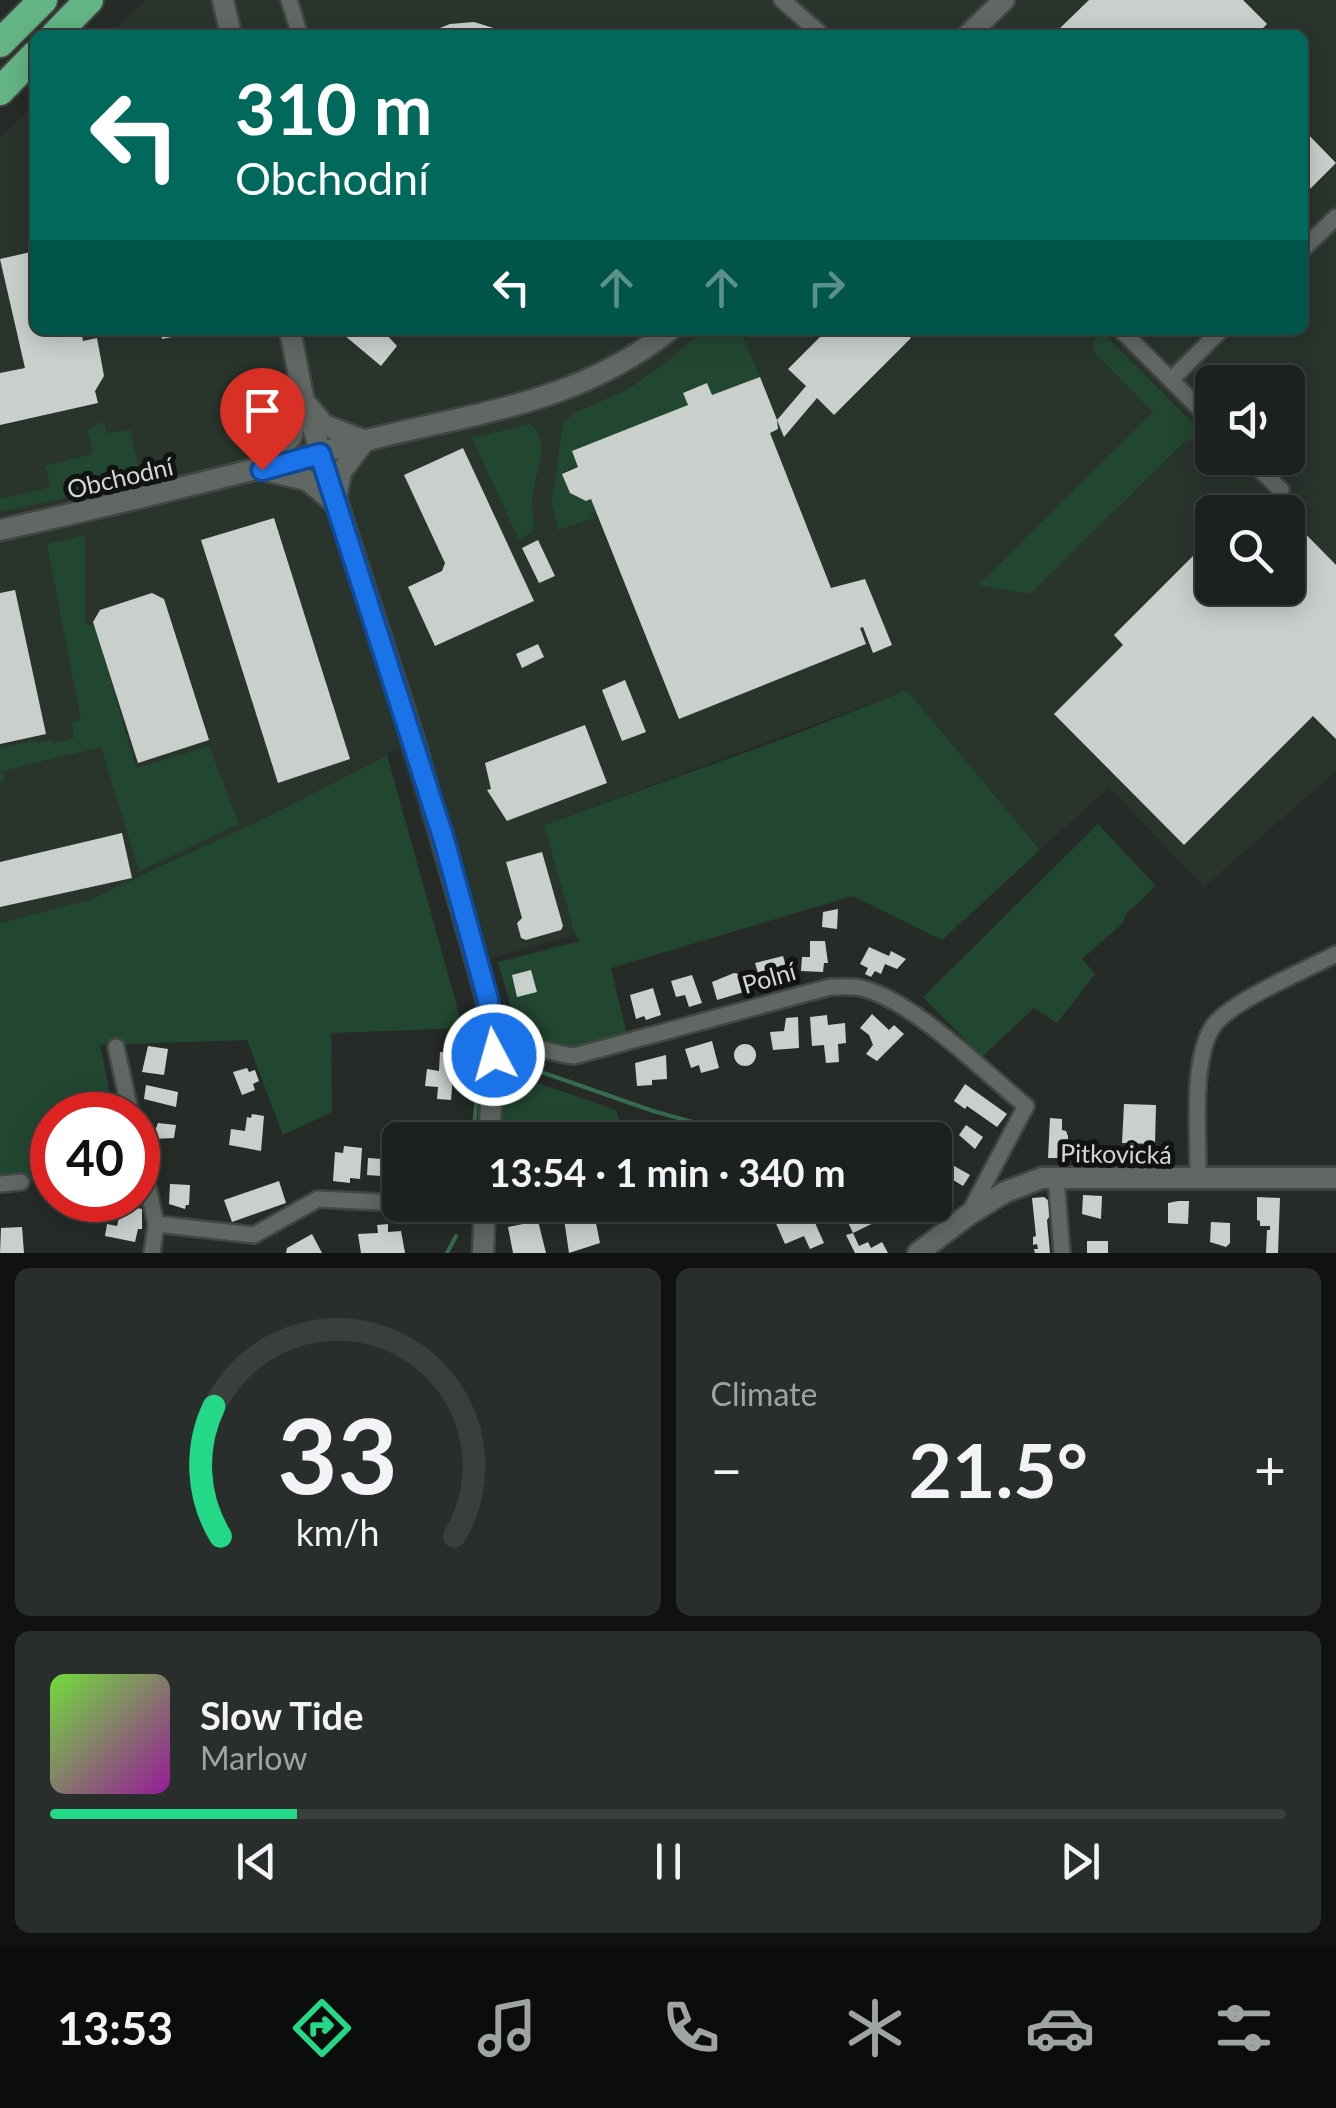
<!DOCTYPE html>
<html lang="en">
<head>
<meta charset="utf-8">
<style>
	body { margin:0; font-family:Lato,sans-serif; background:#292d2b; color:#f1f3f6; height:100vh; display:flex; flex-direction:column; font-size:38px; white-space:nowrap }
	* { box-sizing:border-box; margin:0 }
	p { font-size:32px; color:#a0a3a4 }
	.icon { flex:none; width:55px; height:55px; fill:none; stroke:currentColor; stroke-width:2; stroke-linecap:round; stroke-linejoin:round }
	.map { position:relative; height:1253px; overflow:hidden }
	.panel { display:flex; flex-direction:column; gap:15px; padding:15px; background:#0f1210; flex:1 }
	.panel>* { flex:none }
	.banner { position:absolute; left:30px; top:30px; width:1278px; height:305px; border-radius:15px; box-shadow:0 5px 25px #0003,0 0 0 2px #3a3e3c; background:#00695c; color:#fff; overflow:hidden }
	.buttons { position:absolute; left:1195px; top:365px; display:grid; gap:20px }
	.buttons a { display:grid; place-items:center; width:110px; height:110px; border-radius:15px; background:#1c201e; box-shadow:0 5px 25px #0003,0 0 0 2px #3a3e3c; font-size:50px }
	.speed { position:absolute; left:30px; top:1092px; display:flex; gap:20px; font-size:50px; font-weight:700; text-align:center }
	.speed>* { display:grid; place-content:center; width:130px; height:130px; border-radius:50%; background:#1c201e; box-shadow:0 5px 25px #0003,0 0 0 2px #3a3e3c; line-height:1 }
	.speed .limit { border:15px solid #d22; background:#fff; color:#111 }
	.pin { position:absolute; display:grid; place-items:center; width:85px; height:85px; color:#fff; margin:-102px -42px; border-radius:50% 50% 50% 0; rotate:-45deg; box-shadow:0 0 10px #0007 }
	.pin .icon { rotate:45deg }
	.me { position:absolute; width:110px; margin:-55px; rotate:354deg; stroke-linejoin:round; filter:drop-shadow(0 0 8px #0008) }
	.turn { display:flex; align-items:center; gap:35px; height:210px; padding:0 40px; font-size:45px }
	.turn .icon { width:130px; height:130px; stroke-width:2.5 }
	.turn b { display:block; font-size:70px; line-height:85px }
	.lanes { display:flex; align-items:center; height:95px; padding:0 40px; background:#0003; justify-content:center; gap:50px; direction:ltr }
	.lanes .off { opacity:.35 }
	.big { font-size:75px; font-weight:700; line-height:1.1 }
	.panel .tile { flex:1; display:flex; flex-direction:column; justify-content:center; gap:15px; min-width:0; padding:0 35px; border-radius:15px; background:#292d2b }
	.panel .dial { align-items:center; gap:0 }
	.dial svg { height:260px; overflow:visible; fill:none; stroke:#3a3e3c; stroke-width:7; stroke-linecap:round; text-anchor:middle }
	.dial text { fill:#f1f3f6; stroke:none }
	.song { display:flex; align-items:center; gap:30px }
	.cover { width:120px; height:120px; border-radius:15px; background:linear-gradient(135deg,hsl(100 70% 55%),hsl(300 70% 35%)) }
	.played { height:10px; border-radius:5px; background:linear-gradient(90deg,#23d886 20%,#3a3e3c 20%) }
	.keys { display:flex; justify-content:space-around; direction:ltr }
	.heat { display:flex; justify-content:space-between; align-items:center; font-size:55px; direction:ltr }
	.panel .tiles { flex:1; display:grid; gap:15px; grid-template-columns:1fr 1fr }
	.tile:last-child { grid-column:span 2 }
	.trip { position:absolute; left:382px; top:1122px; width:570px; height:100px; border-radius:15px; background:#1c201e; box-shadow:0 5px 25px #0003,0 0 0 2px #3a3e3c; font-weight:700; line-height:100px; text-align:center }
	.menu { display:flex; height:160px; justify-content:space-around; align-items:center; background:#0b0d0c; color:#a0a3a4 }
	.menu .icon { width:70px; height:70px }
	.menu .active { color:#23d886 }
	.menu b { font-size:45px; color:#f1f3f6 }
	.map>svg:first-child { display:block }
	.built { fill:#29342d; fill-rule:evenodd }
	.green { fill:#224731 }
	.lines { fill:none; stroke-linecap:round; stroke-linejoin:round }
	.stream { stroke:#356d4d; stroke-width:4 }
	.building { fill:#c9d0cb }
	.minor-casing { stroke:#424744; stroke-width:20 }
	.tertiary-casing { stroke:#424744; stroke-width:25 }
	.motorway-casing { stroke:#424744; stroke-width:32 }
	.minor { stroke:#616763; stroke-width:15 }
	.tertiary { stroke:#616763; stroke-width:20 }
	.motorway { stroke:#64b485; stroke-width:28 }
	.route-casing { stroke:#114b97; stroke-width:25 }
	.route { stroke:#1a73e8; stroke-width:18 }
	.labels { text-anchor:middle; stroke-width:10; stroke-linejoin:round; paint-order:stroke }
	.street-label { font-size:25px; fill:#d3d7d4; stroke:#111311 }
</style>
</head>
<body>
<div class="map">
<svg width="1336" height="1253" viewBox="0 0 1336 1253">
	<rect width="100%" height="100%" fill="#262b28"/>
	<path class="built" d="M146,0H1336V771L1204,887L1109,787L1040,850L907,690L544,825L575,935L466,965L399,748L271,815L89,900L0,923V137L35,105V330H1302V35H109ZM1212,382H1288V458H1212ZM1212,512H1288V588H1212Z"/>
	<g class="green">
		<path d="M703,330H740L760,377L712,395L707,383L683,392L688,405L562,473L570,493L586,501L591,499L596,511L590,514L596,517L558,530L552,503L563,423L574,413L627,390L667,362Z"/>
		<path d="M1103,333L1212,443V453L1197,439L1185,441L1030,594L978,585L1153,412L1094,352L1093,341Z"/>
		<path d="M99,423H104L107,433L130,430L139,469L128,484L0,512V499L51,487L45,466L93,454L88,431Z"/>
		<path d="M530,424C553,443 534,474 532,499C531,510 534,520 534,531L519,540L472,438Z"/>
		<path d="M85,535V623L95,627L136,768L209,746L239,824L139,871L101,747L2,771L5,780L0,784V748L37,740L38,743L52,740L54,743L74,738L72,722L81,720L47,544Z"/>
		<path d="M907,690L1040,850L942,940L853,896L611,968L627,1035C582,1050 559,1052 517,1028L498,962L580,941L575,935L544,825L791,736Z"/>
		<path d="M387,755L463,1028L331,1033L332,1112L283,1135L247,1040L100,1045L114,1115H52V1186L24,1180L0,1183V923L89,900L271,815Z"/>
		<path d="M1098,824L1156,886L1125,915L1123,923L1082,959L1095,974L1057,1023L1034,1008L982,1057L923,997Z"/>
		<path d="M503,1071L616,1110L626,1140H499Z"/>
	</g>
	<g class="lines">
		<g class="stream">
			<path d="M501,1058L653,1111L757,1140"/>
			<path d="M473,1140L479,1069L484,1062"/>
			<path d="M935,1205L943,1215"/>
			<path d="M447,1253L456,1236"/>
		</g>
	</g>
	<g class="building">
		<path d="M1089,0H1243L1267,24L1256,35H1063L1058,30Z"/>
		<path d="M474,22L517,35H422L450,24Z"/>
		<path d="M1302,128L1336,163L1302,197Z"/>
		<path d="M35,251V330H81L83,341L97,338L104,376L95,391L98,403L0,425V373L25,368L0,259Z"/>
		<path d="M150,330H196L197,332L162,339L161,334L152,337Z"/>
		<path d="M338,330H388L385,333L397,346L381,366Z"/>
		<path d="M827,330H903L911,338L834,415L817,398L784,437L777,420L806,386L788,369Z"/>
		<path d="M760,377L777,420L778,429L770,433L831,588L865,579L892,645L873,653L863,627L860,628L866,644L679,719L591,499L586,501L570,493L562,474L578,467L572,451L688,405L683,393L707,383L712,395Z"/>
		<path d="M463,448L534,601L435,646L408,587L442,571L445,563L404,475Z"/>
		<path d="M1288,516L1336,565V739L1313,716L1184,845L1054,714L1123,645L1114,635L1194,555L1203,564L1212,555V588H1288Z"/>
		<path d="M274,518L350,759L278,783L201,540Z"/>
		<path d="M538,540L555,576L539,583L522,548Z"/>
		<path d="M15,590L46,734L0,744V593Z"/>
		<path d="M152,593L164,599L209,740L138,763L93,622L100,610Z"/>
		<path d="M538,644L544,657L522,668L516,654Z"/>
		<path d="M625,680L646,732L622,741L602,690Z"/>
		<path d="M585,725L607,783L507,821L487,790L491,789L485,763Z"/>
		<path d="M122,833L132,878L0,907V862Z"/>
		<path d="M542,852L563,926L561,930L526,940L521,938L517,923L522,918L506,862Z"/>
		<path d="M838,909L837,929L822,927L823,912Z"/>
		<path d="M810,941H825L828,963H824L823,972L801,971L802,957H810Z"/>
		<path d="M869,947L889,956L891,951L906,959L897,969L885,964L881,974L875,971L871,977L865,974L868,968L860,964Z"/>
		<path d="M783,956L789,978L780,981L782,986L775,988L774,983L762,987L755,963Z"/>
		<path d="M531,970L537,992L517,997L512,975Z"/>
		<path d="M734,973L739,974L744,992L717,1000L712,982Z"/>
		<path d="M692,975L702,1003L689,1007L685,995L676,997L671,981Z"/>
		<path d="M653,988L661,1015L646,1020L644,1016L636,1019L630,995Z"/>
		<path d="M872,1014L889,1030L894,1025L904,1034L877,1061L866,1054L873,1045L869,1035L860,1028Z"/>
		<path d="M827,1015L828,1025L845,1023L846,1043L838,1044L839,1062L826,1063L824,1045L812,1046L810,1017Z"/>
		<path d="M798,1017L799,1048L773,1050L770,1032L784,1031L786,1018Z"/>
		<path d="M712,1041L719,1068L701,1073L699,1065L691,1068L685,1049Z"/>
		<circle cx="745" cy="1055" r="11"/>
		<path d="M148,1046L168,1049L164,1075L142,1072Z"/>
		<path d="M440,1052L455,1053L451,1100L437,1099L438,1087L425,1086L427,1069L439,1071Z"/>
		<path d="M666,1055L667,1079L652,1080V1085L637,1086L635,1063Z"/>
		<path d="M247,1068L249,1072L255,1070L259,1081L253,1084L255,1090L242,1095L233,1072Z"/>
		<path d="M965,1084L1007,1114L997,1127L967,1106L965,1109L954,1101Z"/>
		<path d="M146,1085L178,1092L176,1107L144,1099Z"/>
		<path d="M1124,1104L1156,1105L1155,1144L1122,1143Z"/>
		<path d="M252,1114L264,1116L261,1151L229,1145L231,1129L245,1131L247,1117L251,1118Z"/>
		<path d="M1050,1118L1062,1119V1130L1066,1131L1068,1136V1147L1061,1146V1158H1048Z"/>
		<path d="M158,1123L176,1125L174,1138L152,1139Z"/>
		<path d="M966,1125L983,1137L975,1149L959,1135Z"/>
		<path d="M344,1146L362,1148L360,1179L350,1178V1183L333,1181L335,1152L343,1153Z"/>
		<path d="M935,1155L970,1175L963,1186L935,1169Z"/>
		<path d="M368,1158L383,1159L381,1176L367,1175Z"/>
		<path d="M279,1181L286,1203L232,1222L224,1200Z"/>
		<path d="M170,1184L190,1185L189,1205H186L185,1209L169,1204Z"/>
		<path d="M1083,1195L1102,1196L1101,1219L1082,1214Z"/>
		<path d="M1044,1197L1050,1202L1051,1214L1047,1220L1050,1253H1035L1034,1249H1038L1037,1244L1033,1245V1237L1036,1236L1032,1198Z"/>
		<path d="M1257,1197L1280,1198L1278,1253H1266L1267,1230H1270V1226H1260V1221L1257,1220Z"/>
		<path d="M1178,1201H1189L1188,1224L1168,1223V1203Z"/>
		<path d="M122,1205L142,1209V1229H138L135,1242L105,1236L107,1224L117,1226Z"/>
		<path d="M768,1205H807L824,1243L810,1249L804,1236L785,1244Z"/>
		<path d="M867,1205H880L886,1217L853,1233L859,1246L868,1242L871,1248L882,1242L888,1253H855L846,1235L853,1233L845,1216Z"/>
		<path d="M594,1213L600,1243L569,1253L564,1219Z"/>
		<path d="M538,1221L546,1253H513L508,1227Z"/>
		<path d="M1211,1222L1230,1223V1243L1226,1247L1210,1242Z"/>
		<path d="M388,1224V1232L401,1231L405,1253H361L358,1234L378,1233L377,1225Z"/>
		<path d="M22,1227L24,1253H0L1,1228Z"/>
		<path d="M312,1234L322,1253H286L287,1248Z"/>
		<rect x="1087" y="1241" width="21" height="12"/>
	</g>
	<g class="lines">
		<g class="minor-casing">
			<g id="minor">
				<path d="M289,0L300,35"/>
				<path d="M782,0L822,35"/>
				<path d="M1302,250L1336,217"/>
				<path d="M1121,330L1212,421"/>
				<path d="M1171,380L1221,330"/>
				<path d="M1248,458L1281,490"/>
				<path d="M493,1040C522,1040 546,1053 574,1056L830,987C840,987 851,986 861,988C913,1000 983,1071 1026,1106L968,1215"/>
				<path d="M116,1047L131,1115"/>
				<path d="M138,1143L156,1224L152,1253"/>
				<path d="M1056,1177L1062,1253"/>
				<path d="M1198,1180C1199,1139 1190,1058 1214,1025C1233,1000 1306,970 1336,954"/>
				<path d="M0,1184L21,1182"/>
				<path d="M434,1205L485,1209"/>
				<path d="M156,1224L254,1235L318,1199L400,1203"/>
			</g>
		</g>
		<g class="tertiary-casing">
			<g id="tertiary">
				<path d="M223,0L231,35"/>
				<path d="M968,35L1004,0"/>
				<path d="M290,330L303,397L413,737L487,1000L494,1055L489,1140"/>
				<path d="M309,407L324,425L363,440"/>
				<path d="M264,468L291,437L302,399"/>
				<path d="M268,471L307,480L335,503"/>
				<path d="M336,499L341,472L364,442"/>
				<path d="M0,530C122,503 243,473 364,441C475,412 575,405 670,330"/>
				<path d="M483,1253L485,1205"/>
				<path d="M918,1253L968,1215L1005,1192L1042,1178H1336"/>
			</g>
		</g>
		<g class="motorway-casing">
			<g id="motorway">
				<path d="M55,35L89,0"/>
				<path d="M0,43L43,0"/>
				<path d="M0,91L35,55"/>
			</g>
		</g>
		<use href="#minor" class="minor"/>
		<use href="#tertiary" class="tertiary"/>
		<use href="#motorway" class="motorway"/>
	</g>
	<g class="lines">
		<g class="route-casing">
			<path id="route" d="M262,470L320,454L444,840L488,1000L494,1055"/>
		</g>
		<use href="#route" class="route"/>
	</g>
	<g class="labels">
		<g class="street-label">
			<text transform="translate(120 478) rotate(-13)" y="9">Obchodní</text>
			<text transform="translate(769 978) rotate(-16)" y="9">Polní</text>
			<text transform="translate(1116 1154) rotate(1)" y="9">Pitkovická</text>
		</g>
	</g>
</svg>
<div class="buttons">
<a><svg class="icon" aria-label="sound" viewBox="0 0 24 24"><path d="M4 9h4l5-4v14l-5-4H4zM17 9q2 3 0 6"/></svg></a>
<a><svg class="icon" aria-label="search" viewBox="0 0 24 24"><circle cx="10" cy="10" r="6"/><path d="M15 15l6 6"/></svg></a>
</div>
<div class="speed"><div class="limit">40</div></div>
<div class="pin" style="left:262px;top:470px;background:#d93025"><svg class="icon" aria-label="arrive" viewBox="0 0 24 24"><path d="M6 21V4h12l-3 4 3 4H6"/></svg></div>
<svg class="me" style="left:494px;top:1055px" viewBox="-20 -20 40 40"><circle r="17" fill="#1a73e8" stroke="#fff" stroke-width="3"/><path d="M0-11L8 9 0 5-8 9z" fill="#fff"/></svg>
<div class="trip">13:54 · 1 min · 340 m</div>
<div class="banner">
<div class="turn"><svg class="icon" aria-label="left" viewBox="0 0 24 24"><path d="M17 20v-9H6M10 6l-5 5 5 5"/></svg><div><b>310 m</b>Obchodní</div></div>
<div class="lanes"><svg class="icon" aria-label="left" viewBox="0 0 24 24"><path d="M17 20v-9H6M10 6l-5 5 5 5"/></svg><svg class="icon off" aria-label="ahead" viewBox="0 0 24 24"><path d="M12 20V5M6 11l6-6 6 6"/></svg><svg class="icon off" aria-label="ahead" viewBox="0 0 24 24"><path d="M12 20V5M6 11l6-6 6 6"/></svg><svg class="icon off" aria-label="right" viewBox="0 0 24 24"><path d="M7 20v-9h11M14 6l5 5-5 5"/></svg></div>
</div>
</div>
<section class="panel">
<div class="tiles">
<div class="tile dial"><svg viewBox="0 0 100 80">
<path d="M14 69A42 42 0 1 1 86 69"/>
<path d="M14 69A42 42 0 0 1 12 29" stroke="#23d886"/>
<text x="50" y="56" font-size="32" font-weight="700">33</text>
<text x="50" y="72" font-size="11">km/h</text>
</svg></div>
<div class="tile"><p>Climate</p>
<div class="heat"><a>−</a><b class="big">21.5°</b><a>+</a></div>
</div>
<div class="tile">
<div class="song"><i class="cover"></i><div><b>Slow Tide</b><p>Marlow</p></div></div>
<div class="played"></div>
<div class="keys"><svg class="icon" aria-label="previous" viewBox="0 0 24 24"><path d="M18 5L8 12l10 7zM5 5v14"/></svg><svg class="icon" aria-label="pause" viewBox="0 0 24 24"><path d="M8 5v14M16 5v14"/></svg><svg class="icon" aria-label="next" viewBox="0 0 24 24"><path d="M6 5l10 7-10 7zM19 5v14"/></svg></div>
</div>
</div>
</section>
<nav class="menu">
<b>13:53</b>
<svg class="icon active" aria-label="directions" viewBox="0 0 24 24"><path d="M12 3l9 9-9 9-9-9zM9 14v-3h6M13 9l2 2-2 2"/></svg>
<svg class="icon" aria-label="music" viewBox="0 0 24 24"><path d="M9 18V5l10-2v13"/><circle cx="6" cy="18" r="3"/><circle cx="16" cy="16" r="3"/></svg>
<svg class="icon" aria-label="phone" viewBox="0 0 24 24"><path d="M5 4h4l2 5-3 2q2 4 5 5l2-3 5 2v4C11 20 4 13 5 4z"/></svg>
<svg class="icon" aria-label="climate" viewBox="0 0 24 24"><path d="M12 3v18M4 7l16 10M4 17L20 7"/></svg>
<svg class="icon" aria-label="car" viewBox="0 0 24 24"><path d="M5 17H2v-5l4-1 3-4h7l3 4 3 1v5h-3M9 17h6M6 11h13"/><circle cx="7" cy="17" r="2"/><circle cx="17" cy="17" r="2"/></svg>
<svg class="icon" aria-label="filters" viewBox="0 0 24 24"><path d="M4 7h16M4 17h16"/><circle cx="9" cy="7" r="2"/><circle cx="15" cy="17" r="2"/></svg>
</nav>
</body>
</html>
